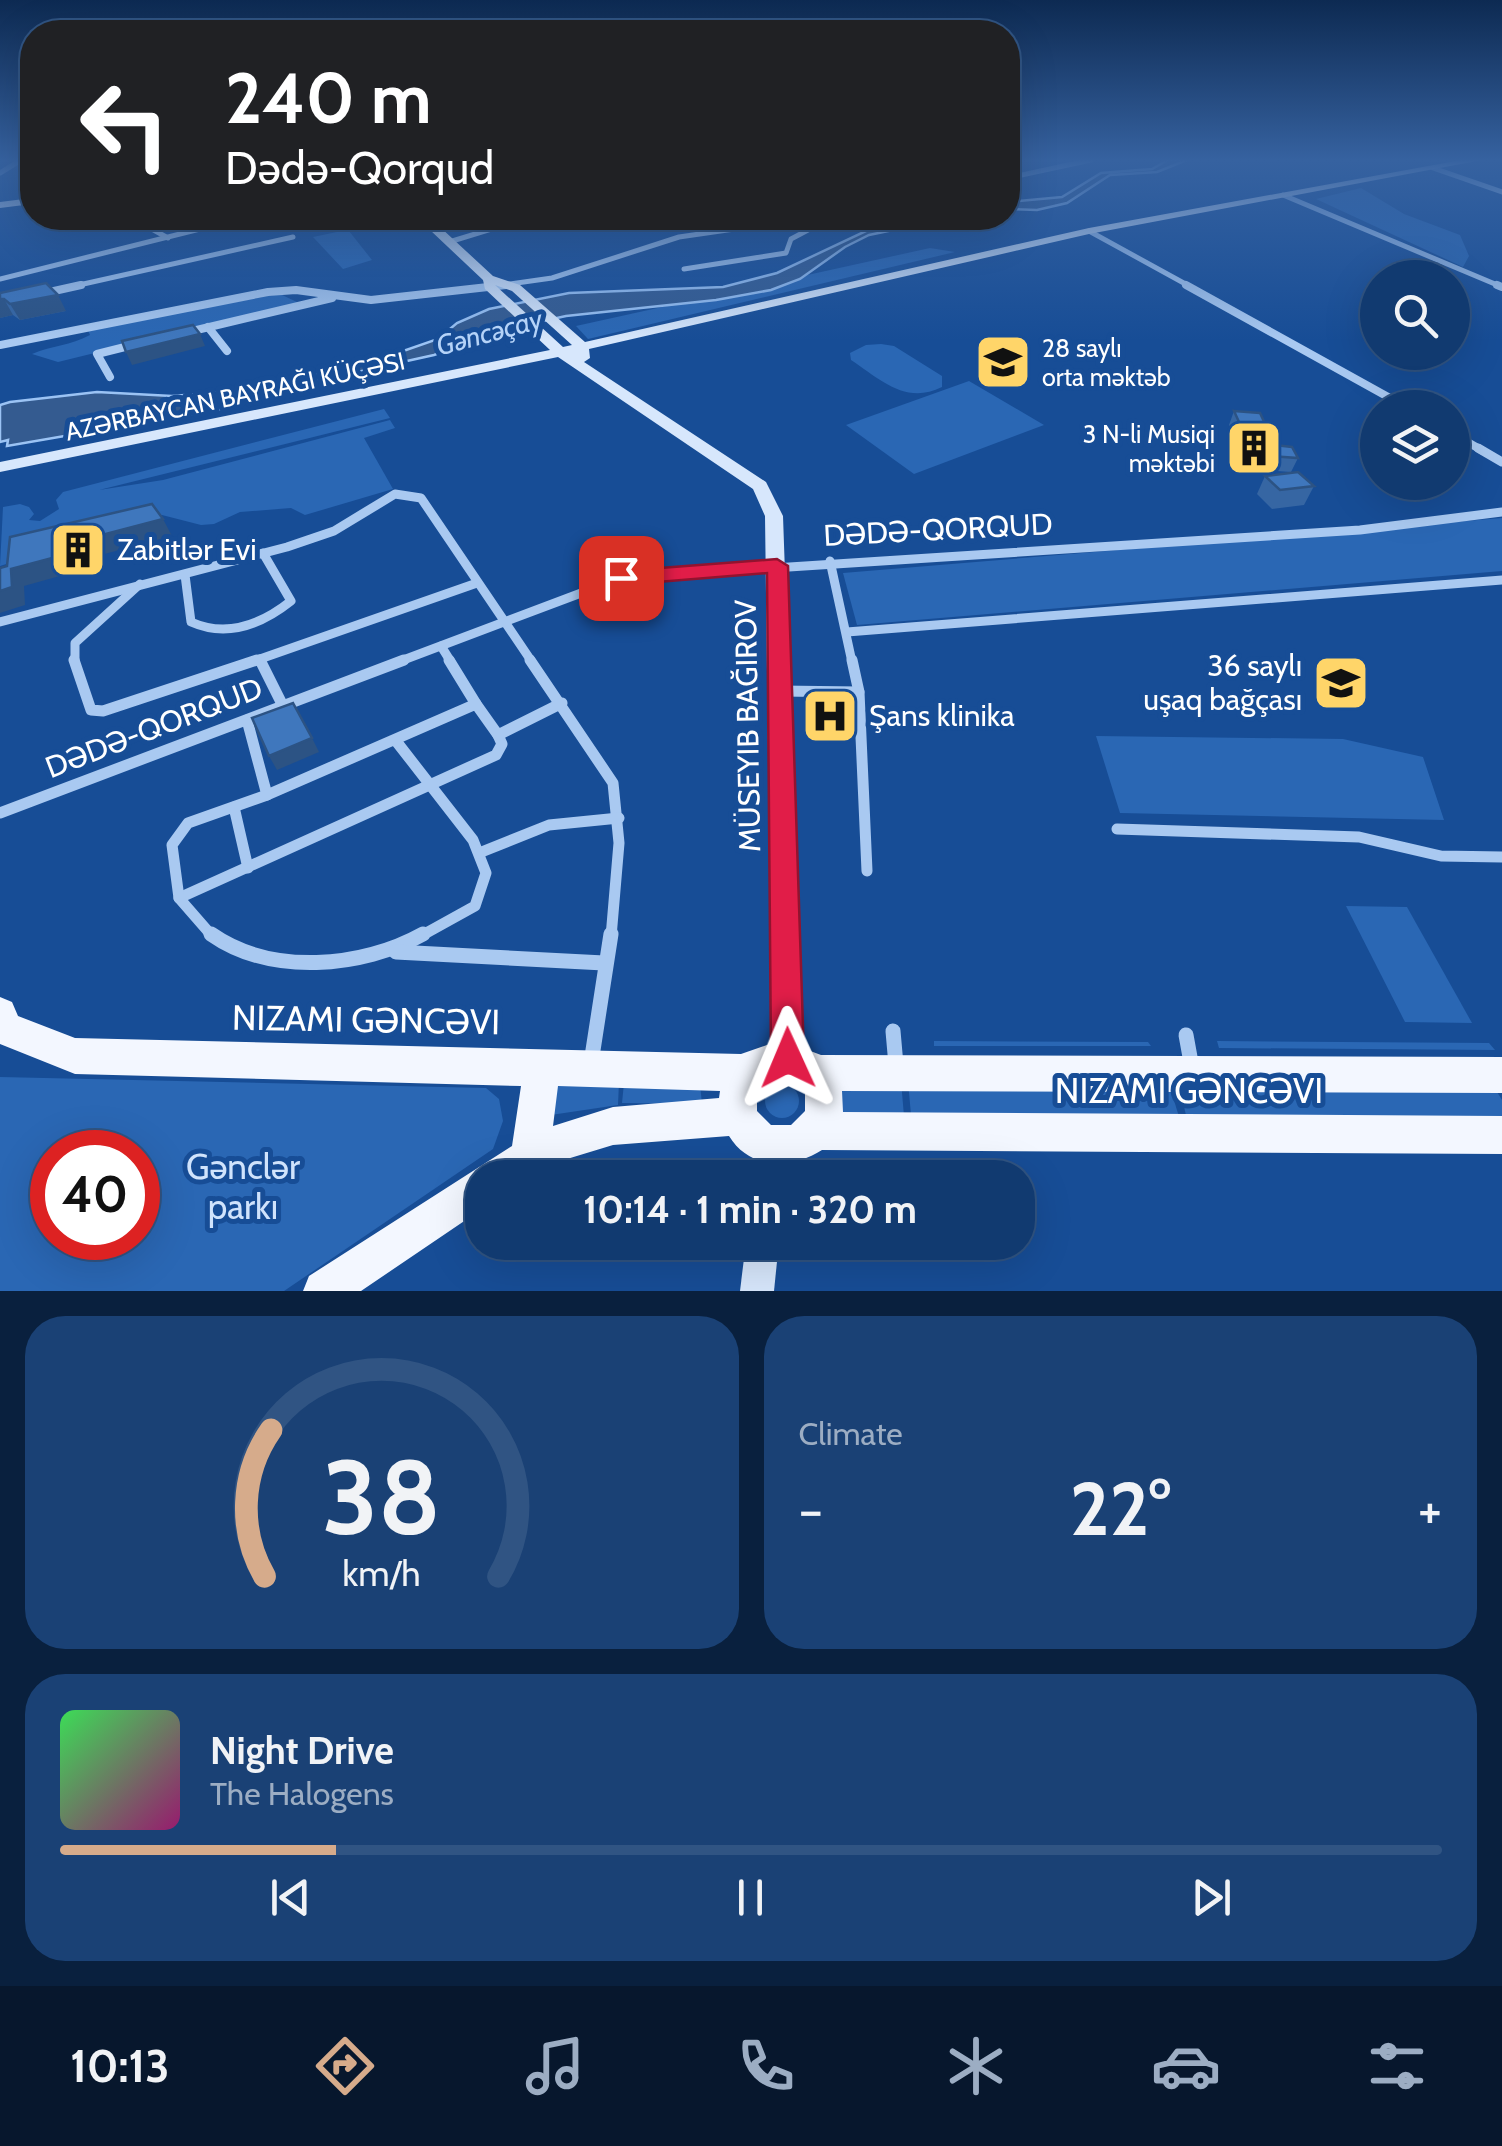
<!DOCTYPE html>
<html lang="en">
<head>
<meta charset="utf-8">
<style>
	body { margin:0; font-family:Cabin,sans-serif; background:#1a4175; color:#f1f3f6; height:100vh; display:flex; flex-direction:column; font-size:38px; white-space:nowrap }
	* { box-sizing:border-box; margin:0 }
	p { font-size:32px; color:#9cadc3 }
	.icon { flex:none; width:55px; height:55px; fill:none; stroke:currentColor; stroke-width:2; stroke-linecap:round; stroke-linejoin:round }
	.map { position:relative; height:1291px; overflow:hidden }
	.sheet { display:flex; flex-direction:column; gap:25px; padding:25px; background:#09203e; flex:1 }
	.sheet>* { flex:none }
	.top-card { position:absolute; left:20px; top:20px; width:1000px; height:210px; border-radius:40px; box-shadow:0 10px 40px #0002,0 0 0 2px #305483; background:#202124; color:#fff; overflow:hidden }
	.controls { position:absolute; left:1360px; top:260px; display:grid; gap:20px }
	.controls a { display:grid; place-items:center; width:110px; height:110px; border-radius:50%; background:#113a70; box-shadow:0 10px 40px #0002,0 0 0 2px #305483; font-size:50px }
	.speed { position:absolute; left:30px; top:1130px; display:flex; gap:20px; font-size:50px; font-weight:700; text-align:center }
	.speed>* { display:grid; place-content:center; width:130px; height:130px; border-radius:50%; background:#113a70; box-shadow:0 10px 40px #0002,0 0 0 2px #305483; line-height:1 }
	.speed .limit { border:15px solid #d22; background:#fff; color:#111 }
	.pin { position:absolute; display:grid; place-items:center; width:85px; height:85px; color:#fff; margin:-42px; border-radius:20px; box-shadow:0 5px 15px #0006 }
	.me { position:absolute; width:110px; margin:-55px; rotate:359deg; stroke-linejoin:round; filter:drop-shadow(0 0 8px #0008) }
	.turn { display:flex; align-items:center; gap:35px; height:210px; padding:0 40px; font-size:45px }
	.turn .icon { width:130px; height:130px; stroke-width:2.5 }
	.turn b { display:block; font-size:70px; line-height:85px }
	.big { font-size:75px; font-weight:700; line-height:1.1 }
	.sheet .widget { flex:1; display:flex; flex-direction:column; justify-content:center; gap:15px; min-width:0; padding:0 35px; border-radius:40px; background:#1a4175 }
	.sheet .dial { align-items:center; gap:0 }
	.dial svg { height:260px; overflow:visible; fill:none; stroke:#305483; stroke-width:7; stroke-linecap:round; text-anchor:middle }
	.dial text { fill:#f1f3f6; stroke:none }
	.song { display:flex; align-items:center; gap:30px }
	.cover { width:120px; height:120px; border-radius:15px; background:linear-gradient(135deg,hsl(130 70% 55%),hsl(320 70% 35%)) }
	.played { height:10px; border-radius:5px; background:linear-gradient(90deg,#d6ab8b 20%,#305483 20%) }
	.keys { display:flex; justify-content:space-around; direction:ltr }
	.heat { display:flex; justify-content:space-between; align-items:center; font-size:55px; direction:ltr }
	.sheet .tiles { flex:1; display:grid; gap:25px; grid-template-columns:1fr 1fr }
	.widget:last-child { grid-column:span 2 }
	.trip { position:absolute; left:465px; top:1160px; width:570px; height:100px; border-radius:40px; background:#113a70; box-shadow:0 10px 40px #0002,0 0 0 2px #305483; font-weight:700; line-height:100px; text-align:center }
	.menu { display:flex; height:160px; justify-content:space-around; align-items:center; background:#07172d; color:#9cadc3 }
	.menu .icon { width:70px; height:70px }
	.menu .active { color:#d6ab8b }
	.menu b { font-size:45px; color:#f1f3f6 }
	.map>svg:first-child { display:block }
	.green { fill:#2a67b4; fill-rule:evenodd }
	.water { fill:#345b90; stroke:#9bc3f4; stroke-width:2.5 }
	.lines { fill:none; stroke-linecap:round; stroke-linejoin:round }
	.street-far4 { stroke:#a9c9f1; stroke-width:5 }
	.street-far3 { stroke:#a9c9f1; stroke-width:8 }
	.street-far2 { stroke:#a9c9f1; stroke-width:9 }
	.street-far1 { stroke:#a9c9f1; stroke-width:11 }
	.street { stroke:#a9c9f1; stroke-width:15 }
	.secondary { fill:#d7e7fc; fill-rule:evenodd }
	.primary { fill:#f3f7ff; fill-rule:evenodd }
	.wall { fill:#3666a3 }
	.shaded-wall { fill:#2c5384 }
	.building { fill:#3f77bd; stroke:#2c5384; stroke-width:2.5 }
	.route { fill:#e11d48; stroke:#92132f; stroke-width:2.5 }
	.labels { text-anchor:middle; stroke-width:10; stroke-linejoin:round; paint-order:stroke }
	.far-poi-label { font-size:25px; fill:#fff; stroke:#174d96; text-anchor:start }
	.far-street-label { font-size:25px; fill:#fff; stroke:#174d96 }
	.far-water-label { font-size:28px; font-style:italic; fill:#b5d3f8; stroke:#174d96 }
	.street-label { font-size:30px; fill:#fff; stroke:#174d96 }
	.poi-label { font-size:30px; fill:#fff; stroke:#174d96; text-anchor:start }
	.near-street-label { font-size:35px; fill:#fff; stroke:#174d96 }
	.near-park-label { font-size:35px; fill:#d0e3fc; stroke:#174d96 }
</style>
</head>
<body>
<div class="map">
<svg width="1502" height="1291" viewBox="0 0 1502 1291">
	<rect width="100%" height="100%" fill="#174d96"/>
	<g class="green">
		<path d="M1361,188L1404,214L1460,235L1469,256L1463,267L1316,199Z"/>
		<path d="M390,221L393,222L349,231L372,260L343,269L313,237Z"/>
		<path d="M930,248L955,252L588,339L576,326Z"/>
		<path d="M280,294L299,303L58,362L32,354C53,345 70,346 90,335L87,328Z"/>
		<path d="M881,344L894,346L942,376V387C906,405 881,380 851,360L850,353L866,345Z"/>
		<path d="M969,381L1044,425L914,474L846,425Z"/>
		<path d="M384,409L390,418L99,490L163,480L390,420L395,428L364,438L393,489L305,515L291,508L240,512L214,524L201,525L162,515L0,566L3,507L20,504L29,507L34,514L29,520L40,521L59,509L56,500L63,492Z"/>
		<path d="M1502,518V571L857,625L843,573Z"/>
		<path d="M1096,736L1343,739L1423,757L1444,820L1120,813Z"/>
		<path d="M1346,906L1407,907L1472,1023L1405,1022Z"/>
		<path d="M934,1041L1148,1042L1151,1046H934Z"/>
		<path d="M1217,1041L1489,1043L1495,1050L1219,1048Z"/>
		<path d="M0,1077L486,1088L499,1099L503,1121L493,1149L284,1291H0ZM52,1152H138V1238H52Z"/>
		<path d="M548,1081L619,1082L618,1105L544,1116Z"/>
		<path d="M834,1081H901L904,1116L842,1115Z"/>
		<path d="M908,1081L1169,1084L1180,1120L911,1115Z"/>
		<path d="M624,1083L700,1084L702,1104L622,1103Z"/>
		<path d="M1179,1084L1494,1087L1502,1100V1126L1187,1120Z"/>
		<circle cx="782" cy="1101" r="17"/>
	</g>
	<g class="water">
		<path d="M1168,160H1187L1157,172L1110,175L1067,203L1037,210L1008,209V202L1062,197L1101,173L1152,169Z"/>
		<path d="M958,218H982L961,228L898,229L869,235L845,247L800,279L771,290L716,300L566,316L511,328L434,355L267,392L232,407L7,446L8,440L0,442V405L10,402L97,392L172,396L237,391L386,357L438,339L457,323L489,309L569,293L723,287L777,273L868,230L944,224Z"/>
	</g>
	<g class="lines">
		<g class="street-far4">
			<path d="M1433,168L1502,192"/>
			<path d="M0,173L21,160"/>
			<path d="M1008,178L1091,160"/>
			<path d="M1283,195L1502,287"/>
			<path d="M132,218L168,238"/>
			<path d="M703,229L736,218"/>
			<path d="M1089,231L1191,287"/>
			<path d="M449,242L528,218"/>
			<path d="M684,269L786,253L791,239L808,230L796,220"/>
			<path d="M0,279L244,218"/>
			<path d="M70,287L293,237"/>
			<path d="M489,287L552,278L679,237L810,218"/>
		</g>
		<g class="street-far3">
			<path d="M1186,285L1408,408"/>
			<path d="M1497,285L1502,287"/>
			<path d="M45,293L81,285"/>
			<path d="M208,327L227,351"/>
			<path d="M184,333L332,298"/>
			<path d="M0,345L268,292L296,290L371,300L506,285"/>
			<path d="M110,377L97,354L133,345"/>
			<path d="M1452,433L1483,451"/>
		</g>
		<g class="street-far2">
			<path d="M1478,448L1502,462"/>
			<path d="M830,561L852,662"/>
			<path d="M185,575L191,622C227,638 262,624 291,601L263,553"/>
			<path d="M0,622L287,547L334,531L395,494L421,498L532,662"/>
			<path d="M847,632L1502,580"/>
			<path d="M441,646L451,662"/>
			<path d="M260,659L477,583"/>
			<path d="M75,662V643L140,584"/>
			<path d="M250,662L260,659L262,662"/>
			<path d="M398,662L621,578L1360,530L1502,512"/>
		</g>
		<g class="street-far1">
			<path d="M74,660L91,710L103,711L257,660"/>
			<path d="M260,660L283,706"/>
			<path d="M449,660L476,704"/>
			<path d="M530,660L613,783L619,843L611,937"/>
			<path d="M852,660L859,692L867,871"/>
			<path d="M780,691L859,692"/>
			<path d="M247,720L267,795"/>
			<path d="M396,741L473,840L486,873L475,906L419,937"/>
			<path d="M234,807L248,868"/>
			<path d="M0,813L404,660"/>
			<path d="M1117,829L1359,837L1441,856L1502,857"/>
			<path d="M479,853L549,825L619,818"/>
			<path d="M179,898L496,755L502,744L498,735"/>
			<path d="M213,937L179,898L172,845L188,823L267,795L476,704L498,735L562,703"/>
		</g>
		<g class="street">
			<path d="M211,934C271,976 362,968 423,934"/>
			<path d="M396,952L604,963"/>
			<path d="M893,1031L896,1065"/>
			<path d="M1186,1035L1192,1068"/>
			<path d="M591,1063L611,934"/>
		</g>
		<g class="secondary">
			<path d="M1461,160H1482L1089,234L589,349L590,358L584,362L766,482L783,516L802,1058L797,1068L787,1073L777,1068L772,1058L765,516L753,489L558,357L0,472V462L550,350L485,289L483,280L430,230L431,218H441L440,227L493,276L520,285L585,342L1089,228ZM495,285L512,291L572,345L563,347Z"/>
			<path d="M32,198V204L0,208V202Z"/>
			<path d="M774,1131L785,1136L790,1147L787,1178H755L763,1136Z"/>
			<path d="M746,1242H779L774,1291H740Z"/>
		</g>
		<path class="primary" d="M0,997L12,1002L18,1016L75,1038L741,1054L781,1040L821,1055L1502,1057V1093L842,1091L843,1112L1502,1116V1154L822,1150C791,1170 750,1170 729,1136L613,1145L567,1159L533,1178H482V1209L361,1291H303L309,1276L512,1146L521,1086L75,1074L0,1044ZM771,1077H791L805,1091V1111L791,1125H771L757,1111V1091ZM558,1086L720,1091L719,1098L613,1107L553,1126Z"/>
	</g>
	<g class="wall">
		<path d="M0,293L66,311L20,320L13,315L0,318Z"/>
		<path d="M1234,411L1275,445L1298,458L1291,472L1248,469L1229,425Z"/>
		<path d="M1265,476L1314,486L1304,505L1272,509L1257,494Z"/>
	</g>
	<g class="shaded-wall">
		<path d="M58,295L66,311L20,320L10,304Z"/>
		<path d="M0,299H4L13,315L0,318Z"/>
		<path d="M200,334L205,346L132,365L126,352Z"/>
		<path d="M163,519L172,536L67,564V574L24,586L25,605L0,613V591L11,569L56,547Z"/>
		<path d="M312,738L319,752L277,770L269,756Z"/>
	</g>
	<g class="building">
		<path d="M46,283L58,295L10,304L4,299H0V293Z"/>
		<path d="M193,325L200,334L126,352L122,341Z"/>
		<path d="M1234,411L1260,413L1275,445L1292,447L1298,458L1254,455Z"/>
		<path d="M1298,472L1314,486L1280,490L1265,476Z"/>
		<path d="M152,504L163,519L56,547V557L11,569L12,587L0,591V568L7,566L10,537Z"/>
		<path d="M293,703L312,738L269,756L252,718Z"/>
	</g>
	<linearGradient id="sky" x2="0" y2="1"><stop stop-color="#0d2a52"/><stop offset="0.47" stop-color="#3662a0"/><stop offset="1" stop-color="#3662a0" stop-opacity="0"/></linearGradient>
	<rect width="1502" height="341" fill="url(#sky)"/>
	<path class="route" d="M777,559L788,566L804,1058L799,1069L788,1074L776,1069L771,1058L767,573L621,585L610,578L621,571Z"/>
	<defs>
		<g id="school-square" transform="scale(2.875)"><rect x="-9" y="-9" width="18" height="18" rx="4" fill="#ffd569" stroke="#174d96"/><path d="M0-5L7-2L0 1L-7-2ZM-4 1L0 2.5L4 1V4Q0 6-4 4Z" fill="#111"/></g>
		<g id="building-square" transform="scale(2.875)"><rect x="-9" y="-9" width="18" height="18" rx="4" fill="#ffd569" stroke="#174d96"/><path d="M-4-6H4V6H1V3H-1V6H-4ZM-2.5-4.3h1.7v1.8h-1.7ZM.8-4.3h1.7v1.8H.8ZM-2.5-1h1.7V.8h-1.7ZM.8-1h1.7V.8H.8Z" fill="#111"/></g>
		<g id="hospital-square" transform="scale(2.875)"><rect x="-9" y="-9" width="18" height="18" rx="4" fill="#ffd569" stroke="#174d96"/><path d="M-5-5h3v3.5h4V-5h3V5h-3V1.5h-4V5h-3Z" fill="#111"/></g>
	</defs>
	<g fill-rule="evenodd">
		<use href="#school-square" x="1003" y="362"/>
		<use href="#building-square" x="1254" y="448"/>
		<use href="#building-square" x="78" y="550"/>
		<use href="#school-square" x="1341" y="683"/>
		<use href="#hospital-square" x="830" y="716"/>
	</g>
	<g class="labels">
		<g class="far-poi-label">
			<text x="1042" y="357">28 saylı<tspan x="1042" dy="29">orta məktəb</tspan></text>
			<text x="1215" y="443" text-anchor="end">3 N-li Musiqi<tspan x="1215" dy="29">məktəbi</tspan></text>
		</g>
		<g class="far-street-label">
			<text transform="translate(235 396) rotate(-12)" y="9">AZƏRBAYCAN BAYRAĞI KÜÇƏSI</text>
		</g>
		<g class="far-water-label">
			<text transform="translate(489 332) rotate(-15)" y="10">Gəncəçay</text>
		</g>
		<g class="street-label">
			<text transform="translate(938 530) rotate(-3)" y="10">DƏDƏ-QORQUD</text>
			<text transform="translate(748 726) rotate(-91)" y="10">MÜSEYIB BAĞIROV</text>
			<text transform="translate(154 728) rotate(-21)" y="10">DƏDƏ-QORQUD</text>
		</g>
		<g class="poi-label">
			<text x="117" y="560">Zabitlər Evi</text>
			<text x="1302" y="676" text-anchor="end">36 saylı<tspan x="1302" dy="34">uşaq bağçası</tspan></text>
			<text x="869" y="726">Şans klinika</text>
		</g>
		<g class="near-street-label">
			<text transform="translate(366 1020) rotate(1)" y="12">NIZAMI GƏNCƏVI</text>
			<text x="1189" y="1103">NIZAMI GƏNCƏVI</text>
		</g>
		<g class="near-park-label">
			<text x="243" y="1179">Gənclər<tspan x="243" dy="40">parkı</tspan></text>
		</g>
	</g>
</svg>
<div class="controls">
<a><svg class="icon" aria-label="search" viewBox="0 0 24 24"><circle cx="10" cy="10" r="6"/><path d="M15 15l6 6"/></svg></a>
<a><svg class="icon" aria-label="layers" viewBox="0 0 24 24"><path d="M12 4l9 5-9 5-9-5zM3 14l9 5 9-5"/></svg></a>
</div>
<div class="speed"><div class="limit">40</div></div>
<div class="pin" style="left:621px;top:578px;background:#d93025"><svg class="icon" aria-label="arrive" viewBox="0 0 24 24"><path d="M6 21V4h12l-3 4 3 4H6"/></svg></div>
<svg class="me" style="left:788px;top:1058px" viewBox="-20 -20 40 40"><path d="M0-17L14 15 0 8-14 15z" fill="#e11d48" stroke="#fff" stroke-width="4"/></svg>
<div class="trip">10:14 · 1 min · 320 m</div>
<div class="top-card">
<div class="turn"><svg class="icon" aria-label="left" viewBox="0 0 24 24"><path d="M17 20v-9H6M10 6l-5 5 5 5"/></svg><div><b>240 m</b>Dədə-Qorqud</div></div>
</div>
</div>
<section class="sheet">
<div class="tiles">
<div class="widget dial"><svg viewBox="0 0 100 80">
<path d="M14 69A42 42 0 1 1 86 69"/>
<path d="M14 69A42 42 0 0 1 16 24" stroke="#d6ab8b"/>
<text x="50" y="56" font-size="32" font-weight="700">38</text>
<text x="50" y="72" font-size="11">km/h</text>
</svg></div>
<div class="widget"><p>Climate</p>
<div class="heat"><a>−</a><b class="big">22°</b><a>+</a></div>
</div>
<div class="widget">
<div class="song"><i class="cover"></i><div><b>Night Drive</b><p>The Halogens</p></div></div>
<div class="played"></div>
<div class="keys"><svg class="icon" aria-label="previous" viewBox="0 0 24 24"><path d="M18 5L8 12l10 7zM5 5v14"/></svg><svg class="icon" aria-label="pause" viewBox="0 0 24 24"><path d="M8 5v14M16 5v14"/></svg><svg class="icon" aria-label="next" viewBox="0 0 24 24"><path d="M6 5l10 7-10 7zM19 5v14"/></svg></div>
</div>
</div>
</section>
<nav class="menu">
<b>10:13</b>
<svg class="icon active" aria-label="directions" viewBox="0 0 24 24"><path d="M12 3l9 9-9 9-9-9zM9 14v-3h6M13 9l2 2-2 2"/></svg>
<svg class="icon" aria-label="music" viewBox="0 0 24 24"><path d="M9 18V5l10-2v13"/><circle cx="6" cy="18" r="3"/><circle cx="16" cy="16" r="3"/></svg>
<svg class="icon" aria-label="phone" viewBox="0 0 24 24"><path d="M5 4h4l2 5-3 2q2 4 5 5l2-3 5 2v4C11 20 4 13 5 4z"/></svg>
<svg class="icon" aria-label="climate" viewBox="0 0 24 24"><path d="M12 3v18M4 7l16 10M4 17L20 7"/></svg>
<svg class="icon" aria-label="car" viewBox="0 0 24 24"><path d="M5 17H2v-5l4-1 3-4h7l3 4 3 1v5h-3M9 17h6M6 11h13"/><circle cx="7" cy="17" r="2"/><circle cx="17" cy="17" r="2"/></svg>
<svg class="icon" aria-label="filters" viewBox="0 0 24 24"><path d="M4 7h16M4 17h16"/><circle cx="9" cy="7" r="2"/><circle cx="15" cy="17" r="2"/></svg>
</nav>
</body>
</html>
